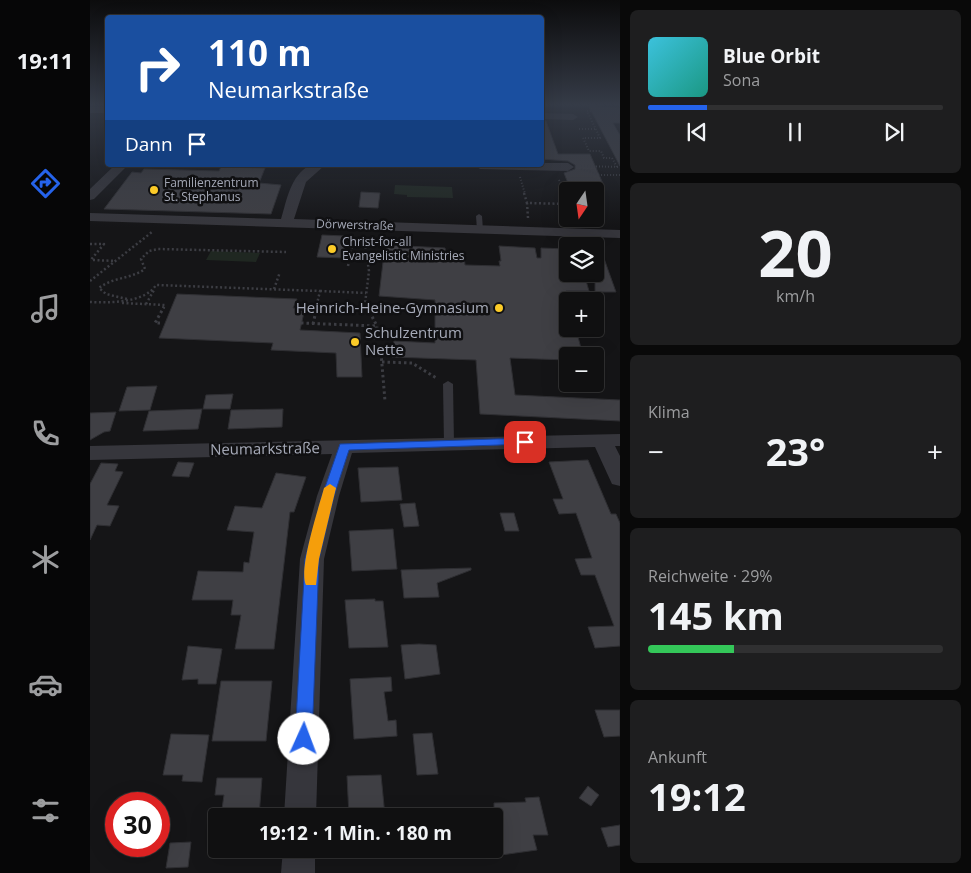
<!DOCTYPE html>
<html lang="de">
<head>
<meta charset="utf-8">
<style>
	body { margin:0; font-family:"Open Sans",sans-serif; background:#1e1e1f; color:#f1f3f6; height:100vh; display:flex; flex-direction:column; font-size:19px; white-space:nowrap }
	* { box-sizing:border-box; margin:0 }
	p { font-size:16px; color:#9c9d9f }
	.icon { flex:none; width:28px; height:28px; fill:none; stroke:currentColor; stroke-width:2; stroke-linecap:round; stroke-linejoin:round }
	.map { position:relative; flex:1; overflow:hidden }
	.side { display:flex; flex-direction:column; gap:10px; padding:10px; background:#090909; width:351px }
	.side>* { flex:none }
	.guide { position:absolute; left:15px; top:15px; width:439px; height:152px; border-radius:5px; box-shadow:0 5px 20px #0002,0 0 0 1px #303031; background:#1a4fa0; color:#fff; overflow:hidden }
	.needle { width:32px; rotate:193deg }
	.tools { position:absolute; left:469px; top:182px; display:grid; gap:10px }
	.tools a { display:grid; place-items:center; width:45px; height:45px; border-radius:5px; background:#101011; box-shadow:0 5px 20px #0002,0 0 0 1px #303031; font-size:25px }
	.speed { position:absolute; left:15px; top:792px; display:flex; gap:10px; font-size:25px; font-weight:700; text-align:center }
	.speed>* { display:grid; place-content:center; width:65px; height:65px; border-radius:50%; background:#101011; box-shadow:0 5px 20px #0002,0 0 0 1px #303031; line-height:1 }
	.speed .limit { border:8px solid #d22; background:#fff; color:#111 }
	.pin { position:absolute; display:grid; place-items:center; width:42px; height:42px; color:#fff; margin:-21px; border-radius:10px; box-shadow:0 2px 8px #0006 }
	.me { position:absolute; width:55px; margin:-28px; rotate:2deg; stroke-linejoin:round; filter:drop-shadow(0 0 4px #0008) }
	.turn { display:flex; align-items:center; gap:18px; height:105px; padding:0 20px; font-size:22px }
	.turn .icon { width:65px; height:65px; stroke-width:2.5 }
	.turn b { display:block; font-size:35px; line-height:42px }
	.then { display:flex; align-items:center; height:48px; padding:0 20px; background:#0003; gap:10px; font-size:19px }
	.big { font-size:38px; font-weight:700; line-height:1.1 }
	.side .card { flex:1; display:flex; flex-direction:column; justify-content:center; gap:8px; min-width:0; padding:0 18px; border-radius:8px; background:#1e1e1f }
	.side .dial { align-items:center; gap:0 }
	.dial b { font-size:65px; line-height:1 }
	.song { display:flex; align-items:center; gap:15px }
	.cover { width:60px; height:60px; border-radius:8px; background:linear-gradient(135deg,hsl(190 70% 55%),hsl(170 70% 35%)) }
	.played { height:5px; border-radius:2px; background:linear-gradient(90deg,#2563eb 20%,#303031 20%) }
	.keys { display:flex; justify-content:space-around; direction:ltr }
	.heat { display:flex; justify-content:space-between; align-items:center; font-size:28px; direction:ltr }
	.charge { height:8px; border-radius:4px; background:linear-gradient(90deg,#34c759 29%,#303031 0) }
	.trip { position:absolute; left:118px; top:808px; width:295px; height:50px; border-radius:5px; background:#101011; box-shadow:0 5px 20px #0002,0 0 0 1px #303031; font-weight:700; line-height:50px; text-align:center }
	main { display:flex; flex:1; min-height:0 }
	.tab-bar { display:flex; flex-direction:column; width:90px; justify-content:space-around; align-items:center; background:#060607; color:#9c9d9f }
	.tab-bar .icon { width:35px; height:35px }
	.tab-bar .current { color:#2563eb }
	.tab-bar b { font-size:22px; color:#f1f3f6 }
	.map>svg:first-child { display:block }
	.green { fill:#1f2721 }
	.building { fill:#3f3f44; stroke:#2f2f33 }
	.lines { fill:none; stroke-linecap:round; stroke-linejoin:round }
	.path-far2 { stroke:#3c3d43; stroke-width:2; stroke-dasharray:1 2; stroke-linecap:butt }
	.path-far1 { stroke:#3c3d43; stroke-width:2.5; stroke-dasharray:2 2.5; stroke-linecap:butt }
	.path { stroke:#3c3d43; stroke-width:3; stroke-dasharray:2.5 3; stroke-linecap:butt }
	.service { fill:#36363c; fill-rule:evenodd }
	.minor { fill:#36363c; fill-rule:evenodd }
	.route { fill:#2563eb; stroke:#184099 }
	.slow { fill:#f59e0b }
	.poi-dot { fill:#fccb28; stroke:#101012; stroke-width:2 }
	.labels { text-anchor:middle; stroke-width:5; stroke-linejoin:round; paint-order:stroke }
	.far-poi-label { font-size:12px; fill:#a6aab8; stroke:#101012; text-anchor:start }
	.far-street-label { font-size:12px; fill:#a6aab8; stroke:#101012 }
	.poi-label { font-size:15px; fill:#a6aab8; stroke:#101012; text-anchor:end }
	.street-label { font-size:15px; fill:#a6aab8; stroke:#101012 }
</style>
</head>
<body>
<main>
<nav class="tab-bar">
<b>19:11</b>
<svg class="icon current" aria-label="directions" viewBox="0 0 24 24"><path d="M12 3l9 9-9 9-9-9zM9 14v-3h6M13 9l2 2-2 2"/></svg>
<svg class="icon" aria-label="music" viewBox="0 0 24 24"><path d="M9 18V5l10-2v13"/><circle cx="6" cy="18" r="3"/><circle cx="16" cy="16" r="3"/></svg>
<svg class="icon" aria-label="phone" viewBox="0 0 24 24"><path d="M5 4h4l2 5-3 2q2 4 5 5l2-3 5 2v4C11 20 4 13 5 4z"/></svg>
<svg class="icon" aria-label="climate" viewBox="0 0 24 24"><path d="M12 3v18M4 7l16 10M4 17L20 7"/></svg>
<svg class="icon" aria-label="car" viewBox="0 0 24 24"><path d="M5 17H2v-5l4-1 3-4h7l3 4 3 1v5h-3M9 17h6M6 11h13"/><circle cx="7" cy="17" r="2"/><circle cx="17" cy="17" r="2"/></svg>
<svg class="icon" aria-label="filters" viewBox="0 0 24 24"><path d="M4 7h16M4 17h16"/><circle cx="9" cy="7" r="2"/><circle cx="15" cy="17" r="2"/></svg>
</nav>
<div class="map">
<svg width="530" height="873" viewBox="0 0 530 873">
	<rect width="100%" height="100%" fill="#151517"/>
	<g class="green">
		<path d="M305,185L362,187L363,198L317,197V195L304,194Z"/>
		<path d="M121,251L170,253L166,262L116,260Z"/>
	</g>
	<g class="building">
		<path d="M498,105L530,108V123H523L530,135V166Z"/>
		<path d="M451,121H456L468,154H500L514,186H498L500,191H481L474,173L485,169V165L478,161L451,159Z"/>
		<path d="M131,167L175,168L169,183L191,185L181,214L14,209L42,172L51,173L54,169L129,171Z"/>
		<path d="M271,192L290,193L288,208L269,207Z"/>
		<path d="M232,235L255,236L254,258L227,257Z"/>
		<path d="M505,239H507L526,292H505Z"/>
		<path d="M295,245L355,248L356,255L374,256L375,265L410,266L409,261H411L409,246L445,248L447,258H451V248L478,249V274H494L499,291H476L478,329H486L493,356H478V360L420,358L425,395L530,400V421L390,414L386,360L302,357L304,341L345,343V300L289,296Z"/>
		<path d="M87,294L207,299L203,308H215L210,330L270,333L272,377H247L246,353L181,350L183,343L69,338Z"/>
		<path d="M67,386L60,410L29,411L37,387Z"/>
		<path d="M143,394L140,409H113L116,395Z"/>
		<path d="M112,409L108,429L53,431L59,411Z"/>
		<path d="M193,409L192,427L138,429L141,410Z"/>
		<path d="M26,412L20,431L14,432L0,440V413Z"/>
		<path d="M498,460L521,514H526L530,523V646L505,648L498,627L524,626L505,575H491L485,559L502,558L486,513L469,514L463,499H473L459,462Z"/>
		<path d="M88,462L104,463L99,477L82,476Z"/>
		<path d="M11,463L28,464L25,471L33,472L17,505L29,506L20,526L7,525L0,540V484Z"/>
		<path d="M308,467L312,500L271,502L268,468Z"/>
		<path d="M186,473L216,477L204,512H200L184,649H145L151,615H141L143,600H102L108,571L153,572L154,562L159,563L164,532L137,530L145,506L172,508Z"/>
		<path d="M325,503L329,526L314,527L310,504Z"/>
		<path d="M410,513H424L429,531H415Z"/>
		<path d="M303,529L307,569L262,571L259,531Z"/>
		<path d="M381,568V570L347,583L349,597L314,598L311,570Z"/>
		<path d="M285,599V601H293L298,647L259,648L255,600Z"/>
		<path d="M329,644L346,645L350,674L315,679L311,645Z"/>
		<path d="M98,646L132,649L126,684H108V679L92,680Z"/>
		<path d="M301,677L302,691L294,692L296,706L298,721L306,720L307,736L264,739L260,679Z"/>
		<path d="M131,681H182L176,741H122Z"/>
		<path d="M505,710H530V736L514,737Z"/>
		<path d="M342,733L348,774L327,775L323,734Z"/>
		<path d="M81,734L119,735L112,782L92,781L93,775H73Z"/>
		<path d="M291,775L295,816H259L257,776Z"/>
		<path d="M127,778H172L169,816H131L134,795H125Z"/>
		<path d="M498,786L509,795L501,806L489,798Z"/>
		<path d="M449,797L458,835H443L447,850L411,855L410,852H404V803L436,802L435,798Z"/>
		<path d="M530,825V845L518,847L511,828Z"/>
		<path d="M101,842L98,867L76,868L80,843Z"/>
	</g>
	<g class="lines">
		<g class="path-far2">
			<path d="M504,111H497L510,138H493L499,151H511L514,158H522L527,167"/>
			<path d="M489,129H506"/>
			<path d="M491,166L530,167"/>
			<path d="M491,169L510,175H530"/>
			<path d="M430,177L435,194"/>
			<path d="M469,180L475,194"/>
		</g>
		<g class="path-far1">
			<path d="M434,193L437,203"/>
			<path d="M474,193L478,203"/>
			<path d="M438,218L437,203L478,204"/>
			<path d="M274,238L279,271L275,304L277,308"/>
			<path d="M0,244H14L0,261"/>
			<path d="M3,260L26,261"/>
			<path d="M258,266L264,238"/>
			<path d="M0,281L62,232"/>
			<path d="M184,289L190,272"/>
			<path d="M230,291L276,293"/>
			<path d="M37,299L16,294L9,288C23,277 41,279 55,269L51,259L59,251L68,249L196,252"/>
			<path d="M0,302C19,303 55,303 66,285L230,291L226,308"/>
			<path d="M32,303L75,305L73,308"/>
			<path d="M56,304L64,290"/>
		</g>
		<g class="path">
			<path d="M277,307L287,326L285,342"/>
			<path d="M70,323H65L74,307"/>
			<path d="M211,323L286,326"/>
			<path d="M223,324L227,307"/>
			<path d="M291,353L295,401"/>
			<path d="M292,362L322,363L348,379"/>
		</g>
		<g class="service">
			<path d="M389,214L392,216L393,230L390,232L387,230L386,216Z"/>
			<path d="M358,381L363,384L364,444L359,447L354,444L353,384Z"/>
		</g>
		<g class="minor">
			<rect x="0" y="107" width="18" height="6"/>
			<path d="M451,113L483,114L488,117L483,120L451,119Z"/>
			<path d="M451,163H478L484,167L478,171L390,169L384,165H451Z"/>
			<path d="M25,165H38L4,199L0,200V189Z"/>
			<path d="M220,165H235L216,182L204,219L530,230V238L0,221V213L191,219C197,200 200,176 220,165Z"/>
			<path d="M530,434V446H525L530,456V486L522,484L505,447L262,453L249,496L234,559L226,816H194L210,559L227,496L242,454L0,460V446Z"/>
			<path d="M193,849H225V873H191Z"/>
		</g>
	</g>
	<linearGradient id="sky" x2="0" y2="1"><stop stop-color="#0c0c0d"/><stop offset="0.46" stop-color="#353b47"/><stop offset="1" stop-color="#353b47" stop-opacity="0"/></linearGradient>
	<rect width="530" height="227" fill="url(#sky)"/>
	<path class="route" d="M435,438L439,439V444L259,450L244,496L229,559L222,739L220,744L214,746L208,744L205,739L215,559L232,496L250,444Z"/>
	<path class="slow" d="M240,484L246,488L229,559L226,585H216C208,570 229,507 234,488Z"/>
	<g class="poi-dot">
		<circle cx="64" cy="190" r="5"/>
		<circle cx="242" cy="249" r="5"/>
		<circle cx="409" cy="308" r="5"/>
		<circle cx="265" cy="342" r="5"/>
	</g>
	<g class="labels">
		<g class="far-poi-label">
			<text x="74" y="187">Familienzentrum<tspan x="74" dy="14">St. Stephanus</tspan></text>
			<text x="252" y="246">Christ-for-all<tspan x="252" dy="14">Evangelistic Ministries</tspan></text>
		</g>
		<g class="far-street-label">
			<text transform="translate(265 225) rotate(2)" y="4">Dörwerstraße</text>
		</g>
		<g class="poi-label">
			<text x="399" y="313">Heinrich-Heine-Gymnasium</text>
			<text x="275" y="338" text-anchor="start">Schulzentrum<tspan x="275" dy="17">Nette</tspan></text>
		</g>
		<g class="street-label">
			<text transform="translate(175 449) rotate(-1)" y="5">Neumarkstraße</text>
		</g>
	</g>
</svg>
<div class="tools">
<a><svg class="needle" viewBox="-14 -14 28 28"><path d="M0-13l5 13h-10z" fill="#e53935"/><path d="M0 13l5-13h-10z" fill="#9c9d9f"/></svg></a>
<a><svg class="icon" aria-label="layers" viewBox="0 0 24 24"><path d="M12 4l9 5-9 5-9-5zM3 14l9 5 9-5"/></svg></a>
<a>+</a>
<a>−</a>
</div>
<div class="speed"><div class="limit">30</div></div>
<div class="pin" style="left:435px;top:442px;background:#d93025"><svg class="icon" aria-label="arrive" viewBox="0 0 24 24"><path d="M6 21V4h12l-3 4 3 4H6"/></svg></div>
<svg class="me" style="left:214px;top:739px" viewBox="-20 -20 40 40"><circle r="19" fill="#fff"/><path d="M0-13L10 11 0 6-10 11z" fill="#2563eb"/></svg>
<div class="trip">19:12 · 1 Min. · 180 m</div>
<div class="guide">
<div class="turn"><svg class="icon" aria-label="right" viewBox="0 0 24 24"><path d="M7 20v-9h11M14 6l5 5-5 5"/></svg><div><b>110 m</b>Neumarkstraße</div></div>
<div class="then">Dann<svg class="icon" aria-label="arrive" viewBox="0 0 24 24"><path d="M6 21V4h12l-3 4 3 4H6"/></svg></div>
</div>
</div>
<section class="side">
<div class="card">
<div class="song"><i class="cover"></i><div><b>Blue Orbit</b><p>Sona</p></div></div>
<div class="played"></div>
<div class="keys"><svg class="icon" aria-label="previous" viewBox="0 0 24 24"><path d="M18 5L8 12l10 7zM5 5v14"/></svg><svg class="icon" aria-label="pause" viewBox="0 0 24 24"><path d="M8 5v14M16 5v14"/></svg><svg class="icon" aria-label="next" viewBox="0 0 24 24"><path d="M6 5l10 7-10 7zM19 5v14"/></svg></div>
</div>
<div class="card dial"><b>20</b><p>km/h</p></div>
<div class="card"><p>Klima</p>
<div class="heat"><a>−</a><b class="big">23°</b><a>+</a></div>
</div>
<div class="card"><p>Reichweite · 29%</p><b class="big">145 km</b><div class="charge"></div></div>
<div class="card"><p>Ankunft</p><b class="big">19:12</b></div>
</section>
</main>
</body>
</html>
